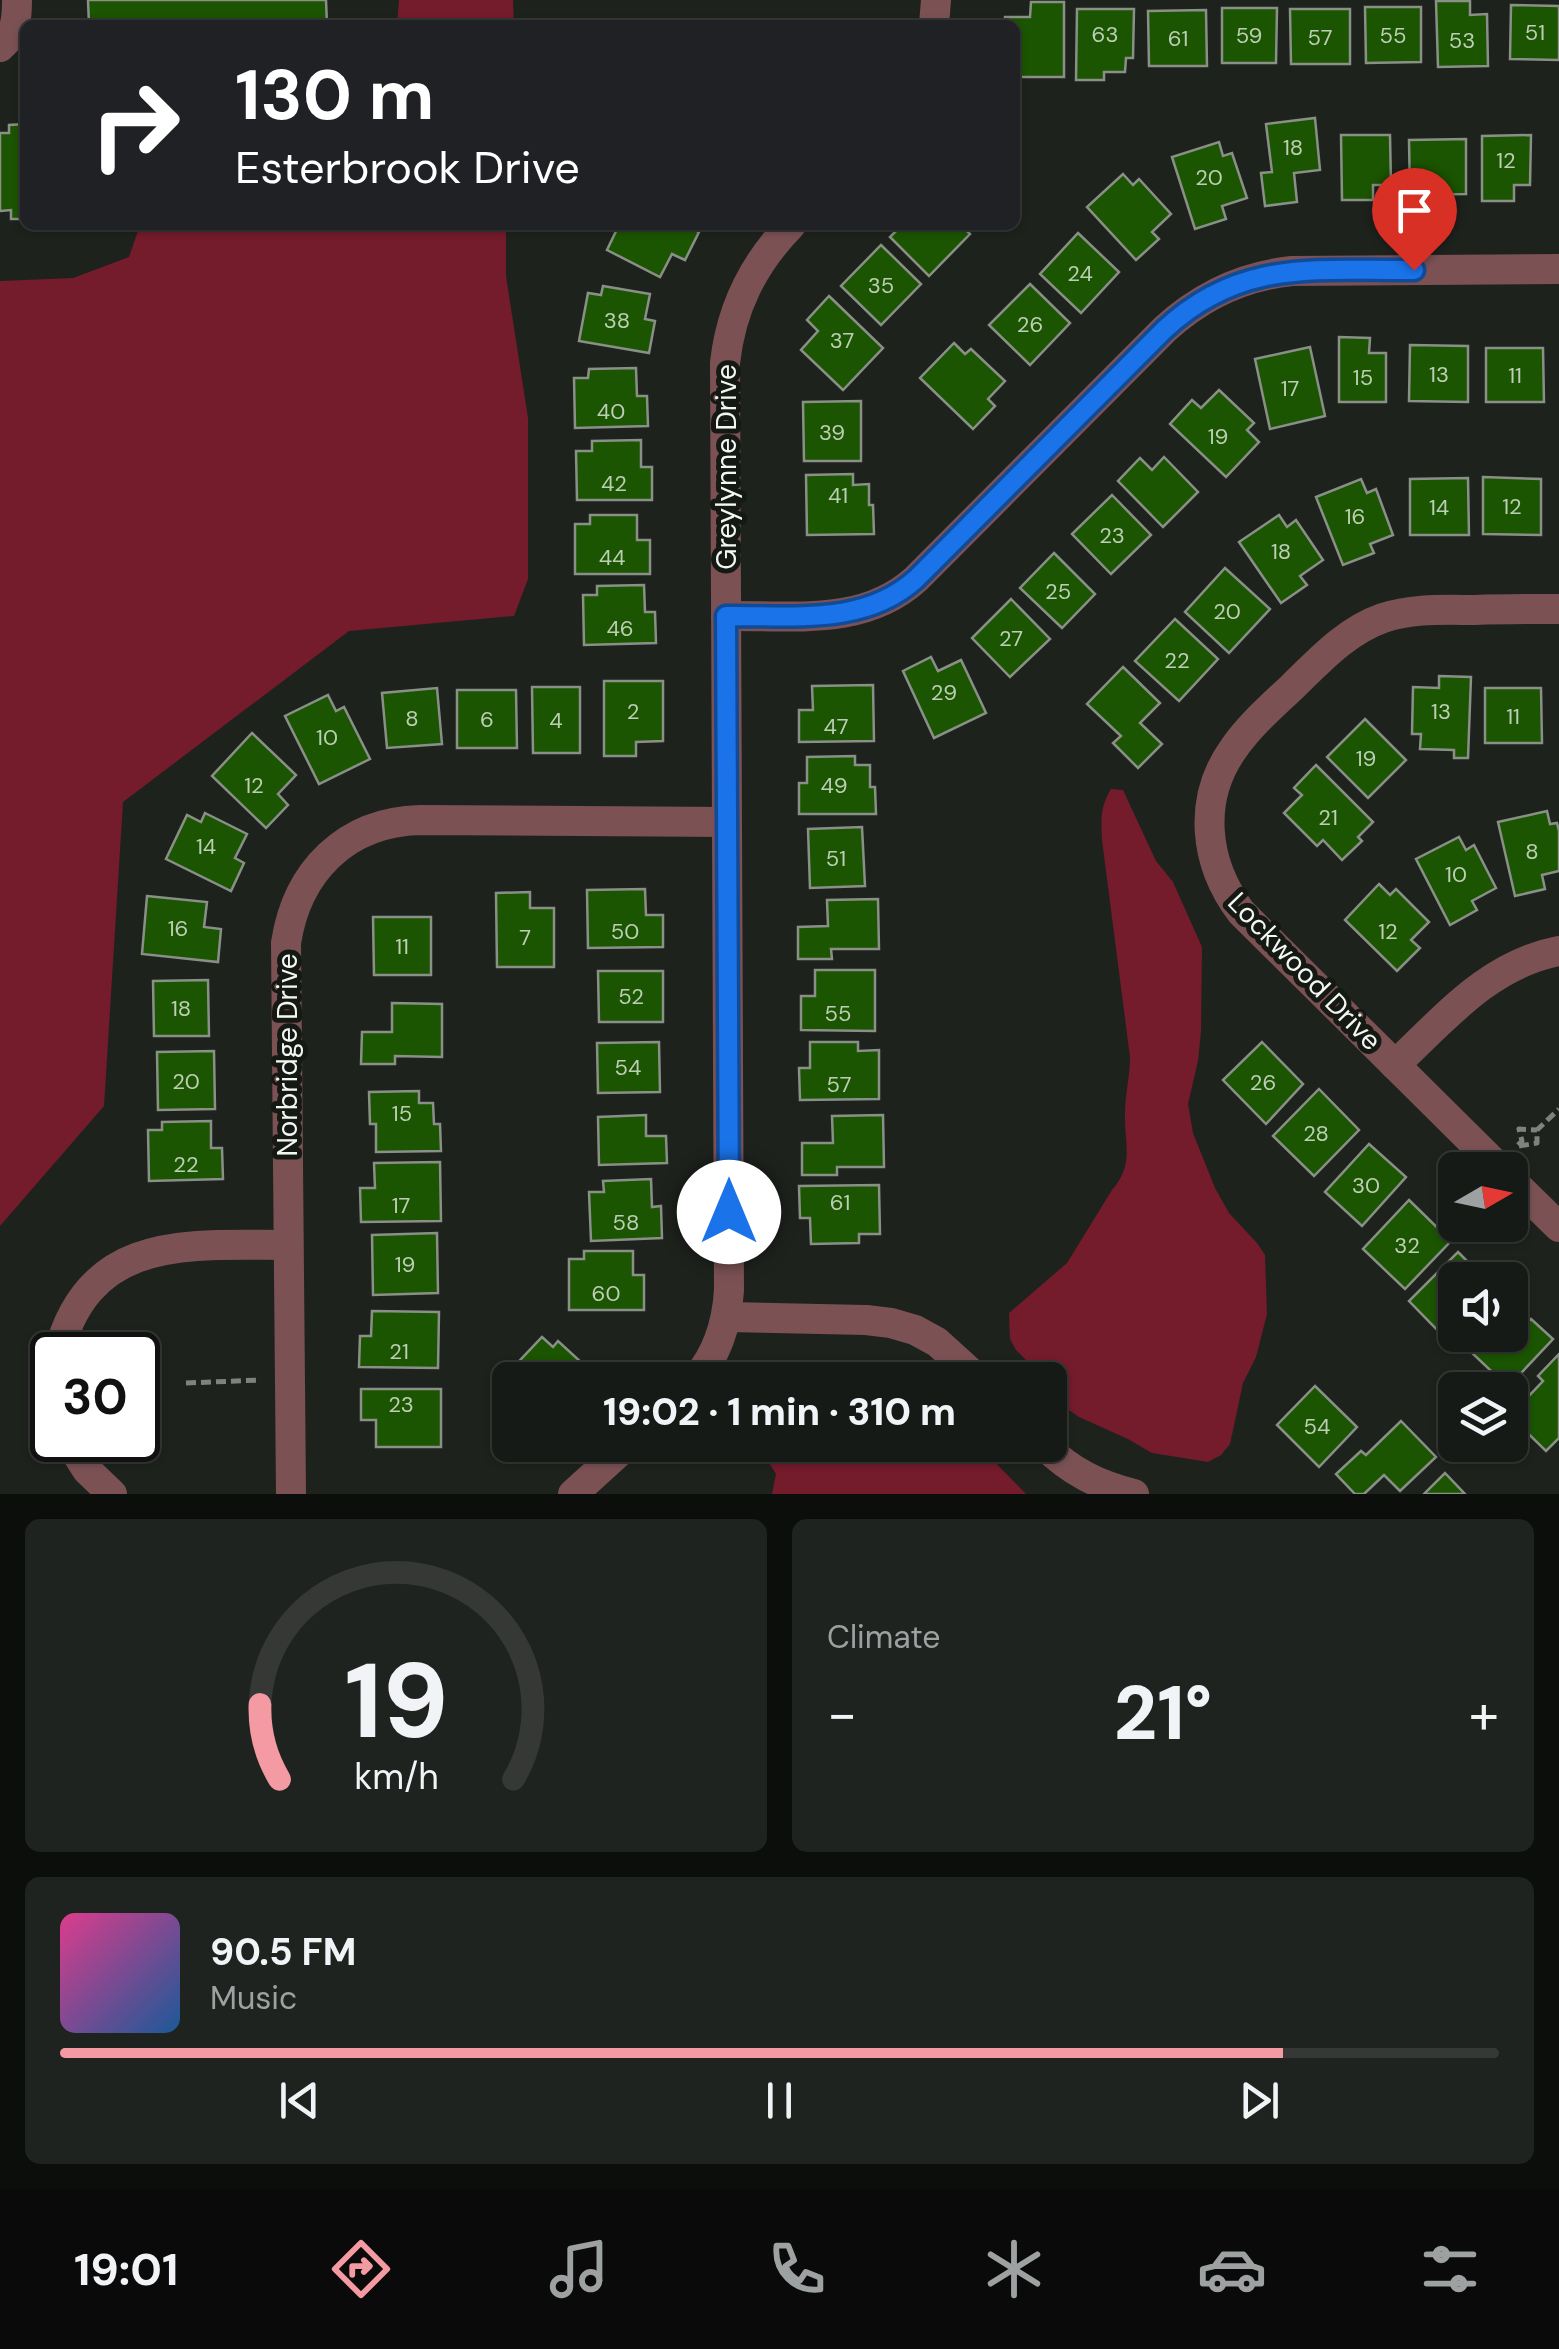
<!DOCTYPE html>
<html lang="en">
<head>
<meta charset="utf-8">
<style>
	body { margin:0; font-family:"DM Sans",sans-serif; background:#1f231f; color:#f1f3f6; height:100vh; display:flex; flex-direction:column; font-size:38px; white-space:nowrap }
	* { box-sizing:border-box; margin:0 }
	p { font-size:32px; color:#9ea1a1 }
	.icon { flex:none; width:55px; height:55px; fill:none; stroke:currentColor; stroke-width:2; stroke-linecap:round; stroke-linejoin:round }
	.map { position:relative; height:1494px; overflow:hidden }
	.panel { display:flex; flex-direction:column; gap:25px; padding:25px; background:#0c0e0c; flex:1 }
	.panel>* { flex:none }
	.hud { position:absolute; left:20px; top:20px; width:1000px; height:210px; border-radius:15px; box-shadow:0 2px 8px #0004,0 0 0 2px #353835; background:#202124; color:#fff; overflow:hidden }
	.needle { width:65px; rotate:81deg }
	.tools { position:absolute; left:1438px; top:1152px; display:grid; gap:20px }
	.tools a { display:grid; place-items:center; width:90px; height:90px; border-radius:15px; background:#161a16; box-shadow:0 2px 8px #0004,0 0 0 2px #353835; font-size:50px }
	.speed { position:absolute; left:30px; top:1332px; display:flex; gap:20px; font-size:50px; font-weight:700; text-align:center }
	.speed>* { display:grid; place-content:center; width:130px; height:130px; border-radius:50%; background:#161a16; box-shadow:0 2px 8px #0004,0 0 0 2px #353835; line-height:1 }
	.speed .limit { border:5px solid #111; border-radius:15px; background:#fff; color:#111 }
	.pin { position:absolute; display:grid; place-items:center; width:85px; height:85px; color:#fff; margin:-102px -42px; border-radius:50% 50% 50% 0; rotate:-45deg; box-shadow:0 0 10px #0007 }
	.pin .icon { rotate:45deg }
	.me { position:absolute; width:110px; margin:-55px; rotate:0deg; stroke-linejoin:round; filter:drop-shadow(0 0 8px #0008) }
	.turn { display:flex; align-items:center; gap:35px; height:210px; padding:0 50px; font-size:45px }
	.turn .icon { width:130px; height:130px; stroke-width:2.5 }
	.turn b { display:block; font-size:70px; line-height:85px }
	.big { font-size:75px; font-weight:800; line-height:1.1 }
	.panel .tile { flex:1; display:flex; flex-direction:column; justify-content:center; gap:15px; min-width:0; padding:0 35px; border-radius:15px; background:#1f231f }
	.panel .dial { align-items:center; gap:0 }
	.dial svg { height:260px; overflow:visible; fill:none; stroke:#353835; stroke-width:7; stroke-linecap:round; text-anchor:middle }
	.dial text { fill:#f1f3f6; stroke:none }
	.song { display:flex; align-items:center; gap:30px }
	.cover { width:120px; height:120px; border-radius:15px; background:linear-gradient(135deg,hsl(330 70% 55%),hsl(210 70% 35%)) }
	.played { height:10px; border-radius:5px; background:linear-gradient(90deg,#f49aa2 85%,#353835 85%) }
	.keys { display:flex; justify-content:space-around; direction:ltr }
	.heat { display:flex; justify-content:space-between; align-items:center; font-size:55px; direction:ltr }
	.panel .tiles { flex:1; display:grid; gap:25px; grid-template-columns:1fr 1fr }
	.tile:last-child { grid-column:span 2 }
	.trip { position:absolute; left:492px; top:1362px; width:575px; height:100px; border-radius:15px; background:#161a16; box-shadow:0 2px 8px #0004,0 0 0 2px #353835; font-weight:800; line-height:100px; text-align:center }
	.tabs { display:flex; height:160px; justify-content:space-around; align-items:center; background:#090a09; color:#9ea1a1 }
	.tabs .icon { width:70px; height:70px }
	.tabs .current { color:#f49aa2 }
	.tabs b { font-size:45px; color:#f1f3f6 }
	.map>svg:first-child { display:block }
	.green { fill:#741b2c }
	.building { fill:#1b5501; stroke:#8a8f88; stroke-width:2.5 }
	.lines { fill:none; stroke-linecap:round; stroke-linejoin:round }
	.path { stroke:#7f837e; stroke-width:5; stroke-dasharray:10 5; stroke-linecap:butt }
	.minor { stroke:#7b5154; stroke-width:30 }
	.route-casing { stroke:#114b97; stroke-width:25 }
	.route { stroke:#1a73e8; stroke-width:18 }
	.labels { text-anchor:middle; stroke-width:10; stroke-linejoin:round; paint-order:stroke }
	.number-label { font-size:22px; fill:#bdceb6 }
	.street-label { font-size:28px; fill:#f3f6f2; stroke:#151914 }
</style>
</head>
<body>
<div class="map">
<svg width="1559" height="1494" viewBox="0 0 1559 1494">
	<rect width="100%" height="100%" fill="#1e221d"/>
	<g class="green">
		<path d="M399,0H513L514,25H397Z"/>
		<path d="M140,225H506V276L528,418V579L514,616L349,631L123,802L104,1106L0,1226V281L73,278L129,257Z"/>
		<path d="M1111,789L1123,790L1156,861L1173,882L1202,947L1201,1031L1198,1061L1188,1104L1193,1133L1215,1188L1229,1213L1257,1243L1265,1255L1267,1314L1256,1357L1243,1383L1230,1444L1221,1455L1208,1462L1152,1453L1128,1439L1079,1417L1066,1408L1050,1390V1380H1041L1034,1368L1016,1350L1010,1339L1009,1313L1067,1263L1112,1190C1135,1163 1124,1144 1125,1114C1125,1095 1130,1076 1130,1057L1102,840C1101,820 1100,807 1111,789Z"/>
		<path d="M825,1360L878,1364L910,1380H764L784,1362Z"/>
		<path d="M758,1445H978L1026,1494H772L776,1474Z"/>
	</g>
	<g class="building">
		<path d="M88,0H326L327,25H221V20H193V25H89Z"/>
		<path d="M1436,1H1470V15L1487,14L1488,66L1438,67Z"/>
		<path d="M1031,2H1064V77H1015V25H1005V17H1030Z"/>
		<path d="M1511,5L1559,6V60L1510,59Z"/>
		<path d="M1365,7H1421V62L1366,63Z"/>
		<path d="M1222,8H1277L1276,63H1222Z"/>
		<path d="M1077,9H1134L1133,58H1126L1125,72H1104V80H1076Z"/>
		<path d="M1290,9H1350V64H1291Z"/>
		<path d="M1206,10L1207,66H1149L1148,11Z"/>
		<path d="M1315,118L1320,170L1294,173L1297,202L1265,206L1261,173L1272,172L1266,124Z"/>
		<path d="M25,124V219H11V210L0,211V133H9V125Z"/>
		<path d="M1341,135H1390L1391,185H1373V200H1342Z"/>
		<path d="M1531,135L1530,185H1514V201H1482V136Z"/>
		<path d="M1466,139V194L1410,195L1409,140Z"/>
		<path d="M1219,142L1223,156L1232,153L1247,198L1222,206L1226,219L1195,229L1172,157Z"/>
		<path d="M1123,174L1133,185L1139,179L1171,214L1152,232L1159,239L1136,260L1087,207Z"/>
		<path d="M619,225H684L699,232L685,260L672,254L660,277L607,250Z"/>
		<path d="M902,225H961L970,234L929,276L890,237Z"/>
		<path d="M1078,233L1119,272L1081,313L1040,274Z"/>
		<path d="M881,245L921,284L881,325L841,286Z"/>
		<path d="M1030,284L1070,323L1030,365L989,325Z"/>
		<path d="M603,286L650,294L645,319L655,321L649,353L579,341L588,293L601,295Z"/>
		<path d="M829,296L883,348L843,390L801,350L818,331L807,320Z"/>
		<path d="M1339,337L1370,338L1369,353H1386V402H1339Z"/>
		<path d="M954,343L965,354L971,349L1005,381L988,399L995,406L973,429L920,378Z"/>
		<path d="M1410,345L1468,346V402L1409,401Z"/>
		<path d="M1310,347L1325,416L1270,429L1255,359Z"/>
		<path d="M1486,348H1543L1544,402H1486Z"/>
		<path d="M636,368L637,396H647L648,426L575,428L574,378H588L589,369Z"/>
		<path d="M1219,390L1254,423L1247,430L1259,442L1226,477L1170,424L1192,400L1201,408Z"/>
		<path d="M861,401V461H804L803,402Z"/>
		<path d="M641,440V467H652V500H577L576,451H592V441Z"/>
		<path d="M1164,457L1198,492L1163,527L1118,481L1140,458L1152,470Z"/>
		<path d="M853,474V485L869,484V505H873L874,534L807,535L806,475Z"/>
		<path d="M1483,477L1541,479V535L1483,534Z"/>
		<path d="M1468,478L1469,535H1410V479Z"/>
		<path d="M1361,479L1367,493L1376,489L1393,535L1370,544L1374,553L1343,565L1316,497Z"/>
		<path d="M1112,495L1151,535L1111,574L1072,534Z"/>
		<path d="M590,515H637V540H650V574H575V524H590Z"/>
		<path d="M1279,515L1287,527L1296,520L1323,560L1300,576L1307,585L1281,603L1239,542Z"/>
		<path d="M1054,553L1095,594L1062,628L1020,588Z"/>
		<path d="M1225,568L1270,609L1229,653L1185,612Z"/>
		<path d="M644,585L645,612H655L656,643L584,645L583,595H597V586Z"/>
		<path d="M1011,599L1050,639L1010,677L972,638Z"/>
		<path d="M1175,619L1218,659L1179,701L1135,661Z"/>
		<path d="M931,657L938,671L961,660L986,713L934,738L903,671Z"/>
		<path d="M1123,667L1160,703L1140,723L1162,744L1138,768L1113,743L1121,736L1087,704Z"/>
		<path d="M1439,676L1471,677L1468,758H1454V750L1420,749L1421,734H1412L1413,687L1439,688Z"/>
		<path d="M604,681H663V741L636,742V756H604Z"/>
		<path d="M873,685L874,741L799,742V710H813L812,686Z"/>
		<path d="M532,687H580V753H533Z"/>
		<path d="M437,688L442,744L387,748L382,693Z"/>
		<path d="M1485,688H1541L1542,743H1485Z"/>
		<path d="M457,690H516L517,748H457Z"/>
		<path d="M328,695L336,711L344,707L370,759L319,784L285,716Z"/>
		<path d="M1365,719L1406,760L1368,798L1327,757Z"/>
		<path d="M252,733L296,775L278,794L288,805L266,828L212,776Z"/>
		<path d="M855,756V765H870V787H875L876,814H799V783H807V757Z"/>
		<path d="M1316,765L1373,822L1358,837L1362,841L1342,860L1323,840L1317,846L1284,813L1302,795L1294,788Z"/>
		<path d="M1547,811L1550,824L1557,823L1559,831V871L1542,875L1545,889L1515,896L1498,822Z"/>
		<path d="M205,813L247,834L235,858L244,863L231,891L166,859L187,815L201,822Z"/>
		<path d="M862,827L865,886L810,888L808,829Z"/>
		<path d="M1459,837L1466,850L1474,845L1496,888L1472,901L1477,910L1450,925L1416,859Z"/>
		<path d="M1379,884L1390,895L1396,889L1429,922L1411,940L1420,948L1397,971L1345,920Z"/>
		<path d="M645,889L646,915H663V947L588,948L587,890Z"/>
		<path d="M530,892V908H554V967H497L496,893Z"/>
		<path d="M147,896L207,902L204,927L221,929L218,962L142,954Z"/>
		<path d="M878,899L879,949H831L832,959H798V927L828,926L827,900Z"/>
		<path d="M373,917H431V975H374Z"/>
		<path d="M815,970H875V1031L801,1030V996H815Z"/>
		<path d="M598,971H663V1022H599Z"/>
		<path d="M208,980L209,1036H154L153,981Z"/>
		<path d="M392,1003L442,1004V1057L395,1056V1064H361L362,1032H392Z"/>
		<path d="M659,1042L660,1092L598,1093L597,1043Z"/>
		<path d="M810,1042H858V1051L879,1050V1099L800,1100L799,1068H810Z"/>
		<path d="M1262,1042L1303,1084L1266,1124L1223,1080Z"/>
		<path d="M214,1051L215,1109L158,1110L157,1052Z"/>
		<path d="M1319,1089L1359,1130L1314,1176L1273,1136Z"/>
		<path d="M419,1091V1103H433L434,1124H440L441,1151L376,1152V1124H370L369,1092Z"/>
		<path d="M646,1115V1136H666L667,1163L599,1165L598,1117Z"/>
		<path d="M883,1115L884,1167H837V1175H802V1143H833L832,1116Z"/>
		<path d="M211,1121V1148H222L223,1179L149,1181L148,1130H162V1122Z"/>
		<path d="M1369,1144L1406,1177L1362,1226L1325,1192Z"/>
		<path d="M440,1162L441,1221L361,1222L360,1188H375L374,1163Z"/>
		<path d="M651,1179L652,1207L661,1206L662,1238L591,1241L589,1192H604L603,1181Z"/>
		<path d="M879,1185L880,1234H859V1243L811,1244L810,1218H800L799,1186Z"/>
		<path d="M1409,1200L1451,1241L1405,1289L1363,1249Z"/>
		<path d="M437,1233L438,1293L373,1295L372,1235Z"/>
		<path d="M584,1251H633V1275H644V1310H569V1259H584Z"/>
		<path d="M1458,1252L1486,1280H1455V1334L1448,1341L1409,1301Z"/>
		<path d="M372,1311L439,1312L438,1368L359,1367L360,1336H371Z"/>
		<path d="M1531,1319L1553,1339L1508,1387L1471,1352L1487,1335H1510V1323L1519,1331Z"/>
		<path d="M542,1337L553,1347L558,1341L594,1374L588,1380H513L507,1374Z"/>
		<path d="M1559,1354V1438L1546,1451L1510,1416L1543,1381L1538,1376Z"/>
		<path d="M1315,1386L1357,1427L1319,1467L1277,1425Z"/>
		<path d="M361,1389H441V1447H376V1420H361Z"/>
		<path d="M1401,1421L1436,1457L1400,1491L1384,1475L1364,1494H1355L1336,1474L1361,1451L1366,1455Z"/>
		<path d="M1445,1473L1465,1494H1424Z"/>
	</g>
	<g class="lines">
		<g class="path">
			<path d="M1518,1145L1522,1141L1519,1129L1537,1130"/>
			<path d="M1519,1146L1537,1143V1130L1559,1109"/>
			<path d="M186,1383L261,1380"/>
		</g>
		<g class="minor">
			<path d="M934,25L936,0"/>
			<path d="M0,47C16,34 17,19 17,0"/>
			<path d="M726,616C793,615 863,627 916,579L1165,329C1201,296 1243,276 1292,271L1559,269"/>
			<path d="M1395,1065C1444,1019 1489,964 1559,951"/>
			<path d="M1501,1170L1241,912C1204,863 1197,799 1234,748C1250,725 1272,706 1292,687C1320,660 1346,631 1383,618C1413,608 1444,610 1475,610C1503,609 1531,609 1559,609"/>
			<path d="M1510,1179L1559,1227"/>
			<path d="M727,1317L866,1320L891,1323L915,1330L937,1342L979,1380"/>
			<path d="M58,1355C88,1233 189,1245 288,1245"/>
			<path d="M695,1380C718,1354 727,1324 729,1290L725,363C731,308 753,264 791,225"/>
			<path d="M68,1440L87,1470L112,1494"/>
			<path d="M1044,1445C1071,1472 1098,1485 1134,1494"/>
			<path d="M291,1494L286,943C297,871 346,822 420,820L727,822"/>
			<path d="M573,1494L627,1445"/>
		</g>
	</g>
	<g class="lines">
		<g class="route-casing">
			<path id="route" d="M729,1212L726,616C792,615 864,626 916,579L1164,330C1241,258 1317,271 1414,270"/>
		</g>
		<use href="#route" class="route"/>
	</g>
	<g class="labels">
		<g class="number-label">
			<text x="1535" y="40">51</text>
			<text x="1105" y="42">63</text>
			<text x="1249" y="43">59</text>
			<text x="1393" y="43">55</text>
			<text x="1320" y="45">57</text>
			<text x="1178" y="46">61</text>
			<text x="1462" y="48">53</text>
			<text x="1293" y="155">18</text>
			<text x="1506" y="168">12</text>
			<text x="1209" y="185">20</text>
			<text x="1080" y="281">24</text>
			<text x="881" y="293">35</text>
			<text x="617" y="328">38</text>
			<text x="1030" y="332">26</text>
			<text x="842" y="348">37</text>
			<text x="1439" y="382">13</text>
			<text x="1515" y="383">11</text>
			<text x="1363" y="385">15</text>
			<text x="1290" y="396">17</text>
			<text x="611" y="419">40</text>
			<text x="832" y="440">39</text>
			<text x="1218" y="444">19</text>
			<text x="614" y="491">42</text>
			<text x="838" y="503">41</text>
			<text x="1512" y="514">12</text>
			<text x="1439" y="515">14</text>
			<text x="1355" y="524">16</text>
			<text x="1112" y="543">23</text>
			<text x="1281" y="559">18</text>
			<text x="612" y="565">44</text>
			<text x="1058" y="599">25</text>
			<text x="1227" y="619">20</text>
			<text x="620" y="636">46</text>
			<text x="1011" y="646">27</text>
			<text x="1177" y="668">22</text>
			<text x="944" y="700">29</text>
			<text x="633" y="719">2</text>
			<text x="1441" y="719">13</text>
			<text x="1513" y="724">11</text>
			<text x="412" y="726">8</text>
			<text x="487" y="727">6</text>
			<text x="556" y="728">4</text>
			<text x="836" y="734">47</text>
			<text x="327" y="745">10</text>
			<text x="1366" y="766">19</text>
			<text x="254" y="793">12</text>
			<text x="834" y="793">49</text>
			<text x="1328" y="825">21</text>
			<text x="206" y="854">14</text>
			<text x="1532" y="859">8</text>
			<text x="836" y="866">51</text>
			<text x="1456" y="882">10</text>
			<text x="178" y="936">16</text>
			<text x="625" y="939">50</text>
			<text x="1388" y="939">12</text>
			<text x="525" y="945">7</text>
			<text x="402" y="954">11</text>
			<text x="631" y="1004">52</text>
			<text x="181" y="1016">18</text>
			<text x="838" y="1021">55</text>
			<text x="628" y="1075">54</text>
			<text x="186" y="1089">20</text>
			<text x="1263" y="1090">26</text>
			<text x="839" y="1092">57</text>
			<text x="402" y="1121">15</text>
			<text x="1316" y="1141">28</text>
			<text x="186" y="1172">22</text>
			<text x="1366" y="1193">30</text>
			<text x="840" y="1210">61</text>
			<text x="401" y="1213">17</text>
			<text x="626" y="1230">58</text>
			<text x="1407" y="1253">32</text>
			<text x="405" y="1272">19</text>
			<text x="606" y="1301">60</text>
			<text x="399" y="1359">21</text>
			<text x="401" y="1412">23</text>
			<text x="1317" y="1434">54</text>
		</g>
		<g class="street-label">
			<text transform="translate(726 467) rotate(-90)" y="10">Greylynne Drive</text>
			<text transform="translate(1305 971) rotate(46)" y="10">Lockwood Drive</text>
			<text transform="translate(287 1055) rotate(-90)" y="10">Norbridge Drive</text>
		</g>
	</g>
</svg>
<div class="tools">
<a><svg class="needle" viewBox="-14 -14 28 28"><path d="M0-13l5 13h-10z" fill="#e53935"/><path d="M0 13l5-13h-10z" fill="#9ea1a1"/></svg></a>
<a><svg class="icon" aria-label="sound" viewBox="0 0 24 24"><path d="M4 9h4l5-4v14l-5-4H4zM17 9q2 3 0 6"/></svg></a>
<a><svg class="icon" aria-label="layers" viewBox="0 0 24 24"><path d="M12 4l9 5-9 5-9-5zM3 14l9 5 9-5"/></svg></a>
</div>
<div class="speed"><div class="limit">30</div></div>
<div class="pin" style="left:1414px;top:270px;background:#d93025"><svg class="icon" aria-label="arrive" viewBox="0 0 24 24"><path d="M6 21V4h12l-3 4 3 4H6"/></svg></div>
<svg class="me" style="left:729px;top:1212px" viewBox="-20 -20 40 40"><circle r="19" fill="#fff"/><path d="M0-13L10 11 0 6-10 11z" fill="#1a73e8"/></svg>
<div class="trip">19:02 · 1 min · 310 m</div>
<div class="hud">
<div class="turn"><svg class="icon" aria-label="right" viewBox="0 0 24 24"><path d="M7 20v-9h11M14 6l5 5-5 5"/></svg><div><b>130 m</b>Esterbrook Drive</div></div>
</div>
</div>
<section class="panel">
<div class="tiles">
<div class="tile dial"><svg viewBox="0 0 100 80">
<path d="M14 69A42 42 0 1 1 86 69"/>
<path d="M14 69A42 42 0 0 1 8 46" stroke="#f49aa2"/>
<text x="50" y="56" font-size="32" font-weight="700">19</text>
<text x="50" y="72" font-size="11">km/h</text>
</svg></div>
<div class="tile"><p>Climate</p>
<div class="heat"><a>−</a><b class="big">21°</b><a>+</a></div>
</div>
<div class="tile">
<div class="song"><i class="cover"></i><div><b>90.5 FM</b><p>Music</p></div></div>
<div class="played"></div>
<div class="keys"><svg class="icon" aria-label="previous" viewBox="0 0 24 24"><path d="M18 5L8 12l10 7zM5 5v14"/></svg><svg class="icon" aria-label="pause" viewBox="0 0 24 24"><path d="M8 5v14M16 5v14"/></svg><svg class="icon" aria-label="next" viewBox="0 0 24 24"><path d="M6 5l10 7-10 7zM19 5v14"/></svg></div>
</div>
</div>
</section>
<nav class="tabs">
<b>19:01</b>
<svg class="icon current" aria-label="directions" viewBox="0 0 24 24"><path d="M12 3l9 9-9 9-9-9zM9 14v-3h6M13 9l2 2-2 2"/></svg>
<svg class="icon" aria-label="music" viewBox="0 0 24 24"><path d="M9 18V5l10-2v13"/><circle cx="6" cy="18" r="3"/><circle cx="16" cy="16" r="3"/></svg>
<svg class="icon" aria-label="phone" viewBox="0 0 24 24"><path d="M5 4h4l2 5-3 2q2 4 5 5l2-3 5 2v4C11 20 4 13 5 4z"/></svg>
<svg class="icon" aria-label="climate" viewBox="0 0 24 24"><path d="M12 3v18M4 7l16 10M4 17L20 7"/></svg>
<svg class="icon" aria-label="car" viewBox="0 0 24 24"><path d="M5 17H2v-5l4-1 3-4h7l3 4 3 1v5h-3M9 17h6M6 11h13"/><circle cx="7" cy="17" r="2"/><circle cx="17" cy="17" r="2"/></svg>
<svg class="icon" aria-label="filters" viewBox="0 0 24 24"><path d="M4 7h16M4 17h16"/><circle cx="9" cy="7" r="2"/><circle cx="15" cy="17" r="2"/></svg>
</nav>
</body>
</html>
